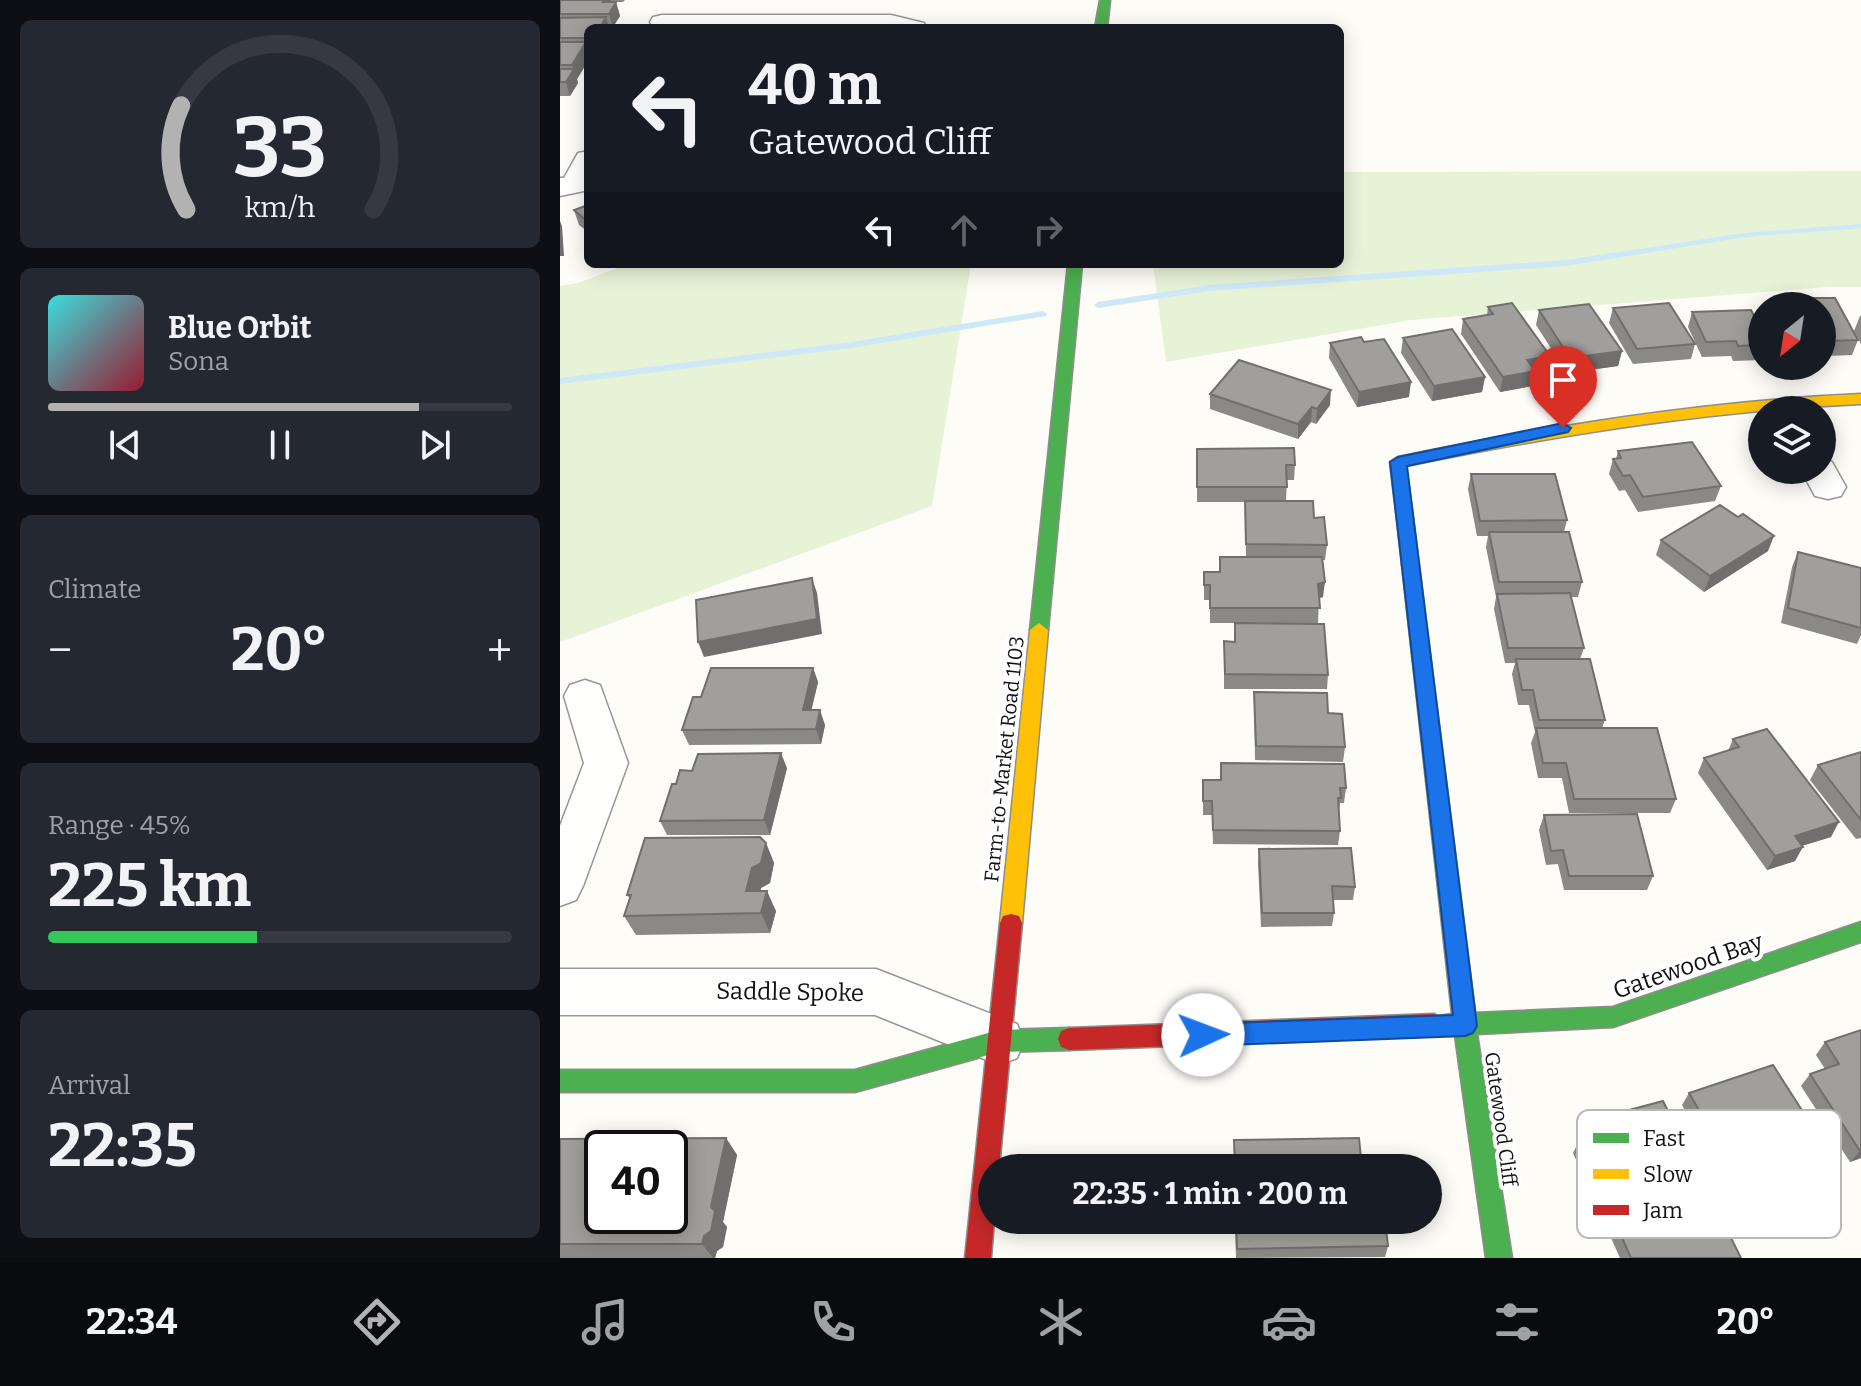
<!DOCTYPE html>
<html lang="en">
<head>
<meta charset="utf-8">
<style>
	body { margin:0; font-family:Bitter,serif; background:#242831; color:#f1f3f6; height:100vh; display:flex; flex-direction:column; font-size:30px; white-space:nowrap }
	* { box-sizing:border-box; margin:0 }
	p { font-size:26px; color:#9ea1a6 }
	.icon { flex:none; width:44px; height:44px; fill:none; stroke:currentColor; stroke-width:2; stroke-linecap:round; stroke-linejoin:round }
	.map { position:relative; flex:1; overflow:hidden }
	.details { display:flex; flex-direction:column; gap:20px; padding:20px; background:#0d0f14; width:560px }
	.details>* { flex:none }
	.hud { position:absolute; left:24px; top:24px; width:760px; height:244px; border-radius:12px; box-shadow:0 4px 20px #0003; background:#171b24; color:#f1f3f6; overflow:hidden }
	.needle { width:52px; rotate:210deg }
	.buttons { position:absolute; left:1188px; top:292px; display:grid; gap:16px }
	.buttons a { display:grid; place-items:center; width:88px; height:88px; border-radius:50%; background:#171b24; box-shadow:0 4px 20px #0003; font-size:40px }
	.speed { position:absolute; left:24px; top:1130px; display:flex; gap:16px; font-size:40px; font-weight:700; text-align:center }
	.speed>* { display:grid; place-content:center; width:104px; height:104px; border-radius:50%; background:#171b24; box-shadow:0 4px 20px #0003; line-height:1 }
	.speed .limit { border:4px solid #111; border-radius:12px; background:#fff; color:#111 }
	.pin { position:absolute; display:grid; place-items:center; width:68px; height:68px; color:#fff; margin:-82px -34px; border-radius:50% 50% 50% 0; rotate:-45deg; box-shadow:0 0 8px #0007 }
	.pin .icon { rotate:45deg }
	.me { position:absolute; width:88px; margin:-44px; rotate:88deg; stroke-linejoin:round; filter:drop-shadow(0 0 6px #0008) }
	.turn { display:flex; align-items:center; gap:28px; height:168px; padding:0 32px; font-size:36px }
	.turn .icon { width:104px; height:104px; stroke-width:2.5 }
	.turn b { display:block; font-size:56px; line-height:68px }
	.lanes { display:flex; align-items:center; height:76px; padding:0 32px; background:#0003; justify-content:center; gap:40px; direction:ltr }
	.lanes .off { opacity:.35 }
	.big { font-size:60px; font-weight:700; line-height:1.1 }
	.details .tile { flex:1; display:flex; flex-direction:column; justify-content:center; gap:12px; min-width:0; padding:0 28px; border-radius:12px; background:#242831 }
	.details .dial { align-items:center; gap:0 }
	.dial svg { height:208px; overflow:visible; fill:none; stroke:#363941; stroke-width:7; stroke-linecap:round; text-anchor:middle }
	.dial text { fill:#f1f3f6; stroke:none }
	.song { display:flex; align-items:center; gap:24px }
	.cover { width:96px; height:96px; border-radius:12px; background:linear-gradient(135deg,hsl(180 70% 55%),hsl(350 70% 35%)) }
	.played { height:8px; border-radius:4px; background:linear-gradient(90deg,#b2b2b3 80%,#363941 80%) }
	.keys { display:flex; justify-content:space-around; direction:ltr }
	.heat { display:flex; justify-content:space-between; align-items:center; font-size:44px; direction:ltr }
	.charge { height:12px; border-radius:6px; background:linear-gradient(90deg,#34c759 45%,#363941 0) }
	.trip { position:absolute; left:418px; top:1154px; width:464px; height:80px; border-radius:40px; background:#171b24; box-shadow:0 4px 20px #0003; font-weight:700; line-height:80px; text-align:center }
	.menu { display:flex; height:128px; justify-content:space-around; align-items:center; background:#090b0e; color:#9ea1a6 }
	.menu .icon { width:56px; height:56px }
	.menu .current { color:#b2b2b3 }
	.menu b { font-size:36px; color:#f1f3f6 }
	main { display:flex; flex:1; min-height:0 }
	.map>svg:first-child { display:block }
	.green { fill:#e7f3d7 }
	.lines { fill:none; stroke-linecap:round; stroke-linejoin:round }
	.stream { fill:#cde8f7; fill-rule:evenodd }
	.street-casing { stroke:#979795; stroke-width:3 }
	.fast-casing { stroke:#8e8d8b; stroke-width:3 }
	.slow-casing { stroke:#8e8d8b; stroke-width:3 }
	.jam-casing { stroke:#8e8d8b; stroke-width:3 }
	.street { fill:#fffffe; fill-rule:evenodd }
	.fast { fill:#4caf50; fill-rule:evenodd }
	.slow { fill:#ffc107; fill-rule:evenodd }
	.jam { fill:#c62828; fill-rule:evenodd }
	.wall { fill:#8a8986 }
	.shaded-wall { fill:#716f6d }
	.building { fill:#a19f9c; stroke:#716f6d; stroke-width:2; fill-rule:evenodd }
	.route { fill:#1a73e8; stroke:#114b97; stroke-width:2 }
	.labels { text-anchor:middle; stroke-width:8; stroke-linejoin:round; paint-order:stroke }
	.street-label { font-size:20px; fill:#111; stroke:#fff }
	.near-street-label { font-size:24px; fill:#111; stroke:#fff }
	.key { fill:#fff; stroke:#b8b8b8; stroke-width:2 }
	.key-label { font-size:22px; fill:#111 }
</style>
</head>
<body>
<main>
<section class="details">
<div class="tile dial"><svg viewBox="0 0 100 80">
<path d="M14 69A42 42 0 1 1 86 69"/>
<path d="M14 69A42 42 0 0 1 12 29" stroke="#b2b2b3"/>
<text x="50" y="56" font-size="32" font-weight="700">33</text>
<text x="50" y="72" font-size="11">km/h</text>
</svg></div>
<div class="tile">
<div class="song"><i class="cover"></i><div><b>Blue Orbit</b><p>Sona</p></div></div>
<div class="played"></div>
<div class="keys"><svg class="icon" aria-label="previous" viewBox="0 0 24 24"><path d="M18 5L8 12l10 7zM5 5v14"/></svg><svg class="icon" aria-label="pause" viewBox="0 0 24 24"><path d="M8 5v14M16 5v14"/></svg><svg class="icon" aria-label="next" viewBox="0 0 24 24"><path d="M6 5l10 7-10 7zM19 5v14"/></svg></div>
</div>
<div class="tile"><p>Climate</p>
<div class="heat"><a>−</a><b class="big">20°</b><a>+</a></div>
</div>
<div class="tile"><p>Range · 45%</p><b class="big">225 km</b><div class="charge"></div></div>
<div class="tile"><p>Arrival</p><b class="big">22:35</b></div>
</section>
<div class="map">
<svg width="1301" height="1258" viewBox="0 0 1301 1258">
	<rect width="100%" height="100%" fill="#fdfcf7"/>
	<g class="green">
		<path d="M1301,171V287H1267L851,320L606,362L593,264H780V172Z"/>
		<path d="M69,264H411L372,506L0,642V286L18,283Z"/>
	</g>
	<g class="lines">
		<g class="stream">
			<path d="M1301,224V228L1185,237L1006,266L649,291L538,308L534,305L538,302L649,285L1006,260L1185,233Z"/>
			<path d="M483,311L487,314L486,316L291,348L0,384V378L291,342Z"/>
		</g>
		<g class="street-casing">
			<g id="street">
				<path d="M102,15H331L364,23L367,28L93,27L90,22L93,17Z"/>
				<path d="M28,151V185L24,191L0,196V178H4L18,153Z"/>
				<path d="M1262,459L1272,462L1286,487L1281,496L1268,499L1255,496L1241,470H1262Z"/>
				<path d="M25,680L40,685L68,763L23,886L16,900L0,906V826L24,763L4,696L10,685Z"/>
				<path d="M0,969H316L457,1024L464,1041L457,1058L439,1065L315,1015H0Z"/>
			</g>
		</g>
		<g class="fast-casing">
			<g id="fast">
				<path d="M540,0H550L547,28H535Z"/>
				<path d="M508,264H522L488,630L479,637L470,630Z"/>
				<path d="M845,513L853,519L915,1013L1053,1007L1301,922V942L1053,1027L917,1034L952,1258H926L895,1035L874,1036L866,1032L863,1025L866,1018L892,1014L837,519Z"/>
				<path d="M509,1028L517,1031L520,1039L517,1047L509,1050L439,1052L295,1092H0V1070H295L439,1030Z"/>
			</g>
		</g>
		<g class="slow-casing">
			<g id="slow">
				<path d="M1301,394V404C1147,411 997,435 846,466L853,519L845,525L837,519L830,462L838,457C992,426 1144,401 1301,394Z"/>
				<path d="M479,623L488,630L462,923L459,930L451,932L443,930L440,923L470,630Z"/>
			</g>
		</g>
		<g class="jam-casing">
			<g id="jam">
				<path d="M451,914L459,916L462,923L439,1168H432L434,1220L431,1258H405L440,923L443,916Z"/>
				<path d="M874,1014L882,1018L885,1025L882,1032L874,1036L509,1050L501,1047L498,1039L501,1031L509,1028Z"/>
			</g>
		</g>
		<use href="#street" class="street"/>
		<use href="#fast" class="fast"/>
		<use href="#slow" class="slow"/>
		<use href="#jam" class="jam"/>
	</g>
	<g class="wall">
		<path d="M0,0H65L63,2H51H56L60,16L53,27L28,28V61L17,79L18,83L10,96H0Z"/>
		<path d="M28,205V232L19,225L14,210Z"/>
		<path d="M1216,298H1275L1298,340L1292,355L1268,356L1266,361H1262V306H1213Z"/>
		<path d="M928,307L990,356L987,371L975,373L972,386L940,392L901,334L903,319L927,315Z"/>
		<path d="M1053,308L1135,344L1131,359L1073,364L1049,323Z"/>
		<path d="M979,310L1062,351L1058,366L1007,373L976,325Z"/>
		<path d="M1132,312L1202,332V360L1173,361L1171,356L1142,357L1128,327Z"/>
		<path d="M1300,316H1301V344L1294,331Z"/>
		<path d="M843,338L925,377L922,392L872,401L841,353Z"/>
		<path d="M770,343L849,397L797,407L769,358Z"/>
		<path d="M650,394L770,405L756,424L751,422L738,439L650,409Z"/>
		<path d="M637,449L735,465L734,480H727L726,501L754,518L767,545L765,560H762L763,597L759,598L758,623L768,675L767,689H664V641L675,642V623H650V600H644V572H660L686,557L685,502H637Z"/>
		<path d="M1058,451L1161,486L1155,501L1078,512L1065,490L1059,491L1049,474L1053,459H1056Z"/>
		<path d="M911,474L1007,520L1004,532L1022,582L1018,597H1011L1024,648L1020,659L1045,720L1042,728L1116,799L1110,813H1009L1002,778H978L971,743L975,732L969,705H958L952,674L955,663H945L934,609L936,597L926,547L928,536H917L908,489Z"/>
		<path d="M1178,517L1208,551L1144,592L1096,555L1101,540Z"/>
		<path d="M1238,552L1301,568V635L1297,644L1221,623L1232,567Z"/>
		<path d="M253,668L258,682L251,710L265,725L261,744L129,745L122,730L141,697Z"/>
		<path d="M694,692L768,713L785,747L783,762L695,760Z"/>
		<path d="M1173,739L1271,837L1242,846L1235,861L1207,870L1138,773L1144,758L1168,751Z"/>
		<path d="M1301,752V838L1296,839L1250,780L1258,765Z"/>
		<path d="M227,768L210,835H107L100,821L116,784L132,771Z"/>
		<path d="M643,780L786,788L784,803H780L779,812L780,831L778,845L653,844L652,815H643Z"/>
		<path d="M984,815L1093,876L1087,890H1004L998,864L986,865L979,830Z"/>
		<path d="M206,843L214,863L210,883L201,888L200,891L216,911L210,933L76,935L64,916L70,899L67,895Z"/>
		<path d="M699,849L795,887L793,900H773L774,913L772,926L701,927L698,863Z"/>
		<path d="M1301,1030V1158L1290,1162L1241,1086L1250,1074L1265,1069L1256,1055L1265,1042Z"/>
		<path d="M1129,1093L1267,1176L1181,1208L1122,1105Z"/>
		<path d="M1058,1113L1181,1258H1060L1013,1153L1019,1141L1044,1133L1049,1124L1053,1123Z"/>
		<path d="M166,1138L177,1155L163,1222L167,1227L163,1247L157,1251L155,1258H0V1139Z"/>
		<path d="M675,1220H825L828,1246L825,1257L676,1258Z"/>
	</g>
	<g class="shaded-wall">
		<path d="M45,0H51L53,7L56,2L60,16L53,27L49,14L43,2Z"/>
		<path d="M46,17L49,28H40Z"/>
		<path d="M28,32V61L17,79L12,65L26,44L24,38Z"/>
		<path d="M14,69L18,83L10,96L6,82Z"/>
		<path d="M0,221L2,226L4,256H0Z"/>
		<path d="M1062,351L1058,366L1007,373L1010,358Z"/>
		<path d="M990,356L987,371L975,373L972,386L940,392L943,377L967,360Z"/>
		<path d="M925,377L922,392L872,401L874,386Z"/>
		<path d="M851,382L849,397L797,407L799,392Z"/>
		<path d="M771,390L770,405L756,424L757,409Z"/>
		<path d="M752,407L751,422L738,439V424Z"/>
		<path d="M1214,536L1208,551L1144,592L1150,576Z"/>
		<path d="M252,578L257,593L262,634L144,657L138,642Z"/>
		<path d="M765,582L763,597L757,599L758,584Z"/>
		<path d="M253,668L258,682L248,725L243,710Z"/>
		<path d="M260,710L265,725L261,744L256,729Z"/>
		<path d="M221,753L227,768L210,835L204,820Z"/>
		<path d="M1279,822L1271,837L1227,850L1235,836Z"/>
		<path d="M206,843L214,863L210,883L201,888L196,911L186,891L192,868Z"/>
		<path d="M1243,847L1235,861L1207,870L1215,856Z"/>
		<path d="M207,891L216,911L210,933L201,913Z"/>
		<path d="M166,1138L177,1155L163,1222L167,1227L163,1247L157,1251L155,1258H153L142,1244Z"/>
		<path d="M1301,1150V1158L1290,1162Z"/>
		<path d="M1277,1165L1267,1176L1181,1208L1190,1197Z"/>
	</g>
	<g class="building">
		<path d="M0,0H45L43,2H56L49,14H0Z"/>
		<path d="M46,17L40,28H28V32L24,38H0V18Z"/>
		<path d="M0,42H26L12,65H0Z"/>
		<path d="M0,69H14L6,82H0Z"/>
		<path d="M28,205V222L14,210Z"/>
		<path d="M1216,298H1275L1298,340L1269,341L1272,346H1262V306H1220Z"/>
		<path d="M952,303L990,356L967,360L975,371L943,377L903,319L933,314L928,307Z"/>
		<path d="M1109,303L1135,344L1077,349L1053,308Z"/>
		<path d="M1029,304L1062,351L1010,358L979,310Z"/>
		<path d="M1191,310L1202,332V345L1178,346L1176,341L1146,342L1132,312Z"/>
		<path d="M892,329L925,377L874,386L843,338Z"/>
		<path d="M801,337L804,342L824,339L851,382L799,392L770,343Z"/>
		<path d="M679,360L771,390L757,409L752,407L738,424L650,394Z"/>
		<path d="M1132,442L1161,486L1083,497L1070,475L1063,476L1053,459L1061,458L1058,451Z"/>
		<path d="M734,448L735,465H726L727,487H637V449Z"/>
		<path d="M911,474H995L1007,520L920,521Z"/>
		<path d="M685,501H753L754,518L764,517L767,545L686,544Z"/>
		<path d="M1160,505L1178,517L1183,514L1214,536L1150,576L1101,540Z"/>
		<path d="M929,532H1009L1022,582H939Z"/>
		<path d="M1238,552L1301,568V628L1228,608Z"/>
		<path d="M660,557H762L765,582L758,584L760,608H650V585H644V572H660Z"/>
		<path d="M252,578L257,619L138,642L136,600Z"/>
		<path d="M1010,593L1024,648H948L937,594Z"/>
		<path d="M675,623L764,624L768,675L665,674L664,641L675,642Z"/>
		<path d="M956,659H1030L1045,720H979L973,690H962Z"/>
		<path d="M151,668H253L243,710H260L256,729L122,730L133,697H141Z"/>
		<path d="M694,692L767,693L768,713L782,714L785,747L696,746Z"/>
		<path d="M976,728H1097L1116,799H1014L1006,763H983Z"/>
		<path d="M1207,729L1279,822L1235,836L1243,847L1215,856L1144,758L1179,747L1173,739Z"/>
		<path d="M1301,752V820L1258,765Z"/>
		<path d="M221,753L204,820L100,821L112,784H116L120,770L132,771L138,754Z"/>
		<path d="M661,763L784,764L786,788H780L781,798H778L780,831L653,830L652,801H643V780H661Z"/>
		<path d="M1077,814L1093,876H1009L1003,850L991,851L984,815Z"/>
		<path d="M200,837L206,843L201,863L192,868L186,891H207L201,913L64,916L71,895H67L85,838Z"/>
		<path d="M791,848L795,887L772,886L774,913H702L699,849Z"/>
		<path d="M1301,1030V1150L1300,1151L1250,1074L1279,1064L1265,1042Z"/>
		<path d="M1213,1065L1277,1165L1190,1197L1129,1093Z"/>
		<path d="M1103,1101L1181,1258H1071L1019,1141L1051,1132L1049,1124L1060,1120L1058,1113Z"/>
		<path d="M166,1138L151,1207L155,1211L151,1231L144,1236L142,1244H0V1139ZM42,1148H110V1216H42Z"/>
		<path d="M799,1138L802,1168H675L674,1140Z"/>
		<path d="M676,1220H825L828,1246L677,1249Z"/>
	</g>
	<path class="route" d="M1003,423L1011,428L1008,432L847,466L917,1026L913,1033L905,1036L643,1046L635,1042L632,1035L635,1027L643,1024L893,1015L830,462L838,457Z"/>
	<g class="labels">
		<g class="street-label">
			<text transform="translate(444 759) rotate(-84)" y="7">Farm-to-Market Road 1103</text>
			<text transform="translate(941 1119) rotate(82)" y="7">Gatewood Cliff</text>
		</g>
		<g class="near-street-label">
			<text transform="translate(1128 966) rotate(-19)" y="8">Gatewood Bay</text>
			<text transform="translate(230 992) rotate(1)" y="8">Saddle Spoke</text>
		</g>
	</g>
	<rect x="1017" y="1110" width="264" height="128" rx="12" class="key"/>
	<rect x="1033" y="1133" width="36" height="10" fill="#4caf50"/>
	<rect x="1033" y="1169" width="36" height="10" fill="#ffc107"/>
	<rect x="1033" y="1205" width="36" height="10" fill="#c62828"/>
	<g class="key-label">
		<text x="1083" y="1146">Fast</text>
		<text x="1083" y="1182">Slow</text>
		<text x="1083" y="1218">Jam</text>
	</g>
</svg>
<div class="buttons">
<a><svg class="needle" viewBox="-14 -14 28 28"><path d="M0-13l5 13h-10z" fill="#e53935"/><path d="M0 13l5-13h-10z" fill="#9ea1a6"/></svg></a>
<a><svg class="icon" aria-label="layers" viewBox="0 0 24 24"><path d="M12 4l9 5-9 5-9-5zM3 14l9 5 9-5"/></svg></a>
</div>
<div class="speed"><div class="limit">40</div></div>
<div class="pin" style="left:1003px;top:428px;background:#d93025"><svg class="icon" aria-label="arrive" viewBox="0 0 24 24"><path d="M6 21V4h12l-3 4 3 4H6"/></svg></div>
<svg class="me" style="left:643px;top:1035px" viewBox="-20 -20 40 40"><circle r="19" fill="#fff"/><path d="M0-13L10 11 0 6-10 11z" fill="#1a73e8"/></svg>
<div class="trip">22:35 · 1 min · 200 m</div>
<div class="hud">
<div class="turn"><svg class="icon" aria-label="left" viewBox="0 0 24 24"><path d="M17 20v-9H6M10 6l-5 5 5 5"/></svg><div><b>40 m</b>Gatewood Cliff</div></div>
<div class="lanes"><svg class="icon" aria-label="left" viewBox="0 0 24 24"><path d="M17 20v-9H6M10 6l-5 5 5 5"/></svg><svg class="icon off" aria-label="ahead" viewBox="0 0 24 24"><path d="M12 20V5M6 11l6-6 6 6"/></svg><svg class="icon off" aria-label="right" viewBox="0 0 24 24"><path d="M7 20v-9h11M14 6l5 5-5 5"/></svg></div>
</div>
</div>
</main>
<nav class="menu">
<b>22:34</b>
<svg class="icon current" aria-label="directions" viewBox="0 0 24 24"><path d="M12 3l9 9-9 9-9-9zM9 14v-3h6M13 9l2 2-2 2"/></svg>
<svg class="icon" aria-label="music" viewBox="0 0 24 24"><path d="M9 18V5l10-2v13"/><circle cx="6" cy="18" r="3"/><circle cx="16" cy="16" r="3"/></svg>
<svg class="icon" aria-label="phone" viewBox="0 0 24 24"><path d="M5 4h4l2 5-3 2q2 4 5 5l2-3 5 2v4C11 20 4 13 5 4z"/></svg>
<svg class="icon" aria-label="climate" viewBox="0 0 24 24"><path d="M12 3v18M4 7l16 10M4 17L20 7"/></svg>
<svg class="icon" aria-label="car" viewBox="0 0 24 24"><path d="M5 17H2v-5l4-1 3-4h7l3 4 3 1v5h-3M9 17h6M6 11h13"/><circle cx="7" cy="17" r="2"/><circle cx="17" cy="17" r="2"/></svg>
<svg class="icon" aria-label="filters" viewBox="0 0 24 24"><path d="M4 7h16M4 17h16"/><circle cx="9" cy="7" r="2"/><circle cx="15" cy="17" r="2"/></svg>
<b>20°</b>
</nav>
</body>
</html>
